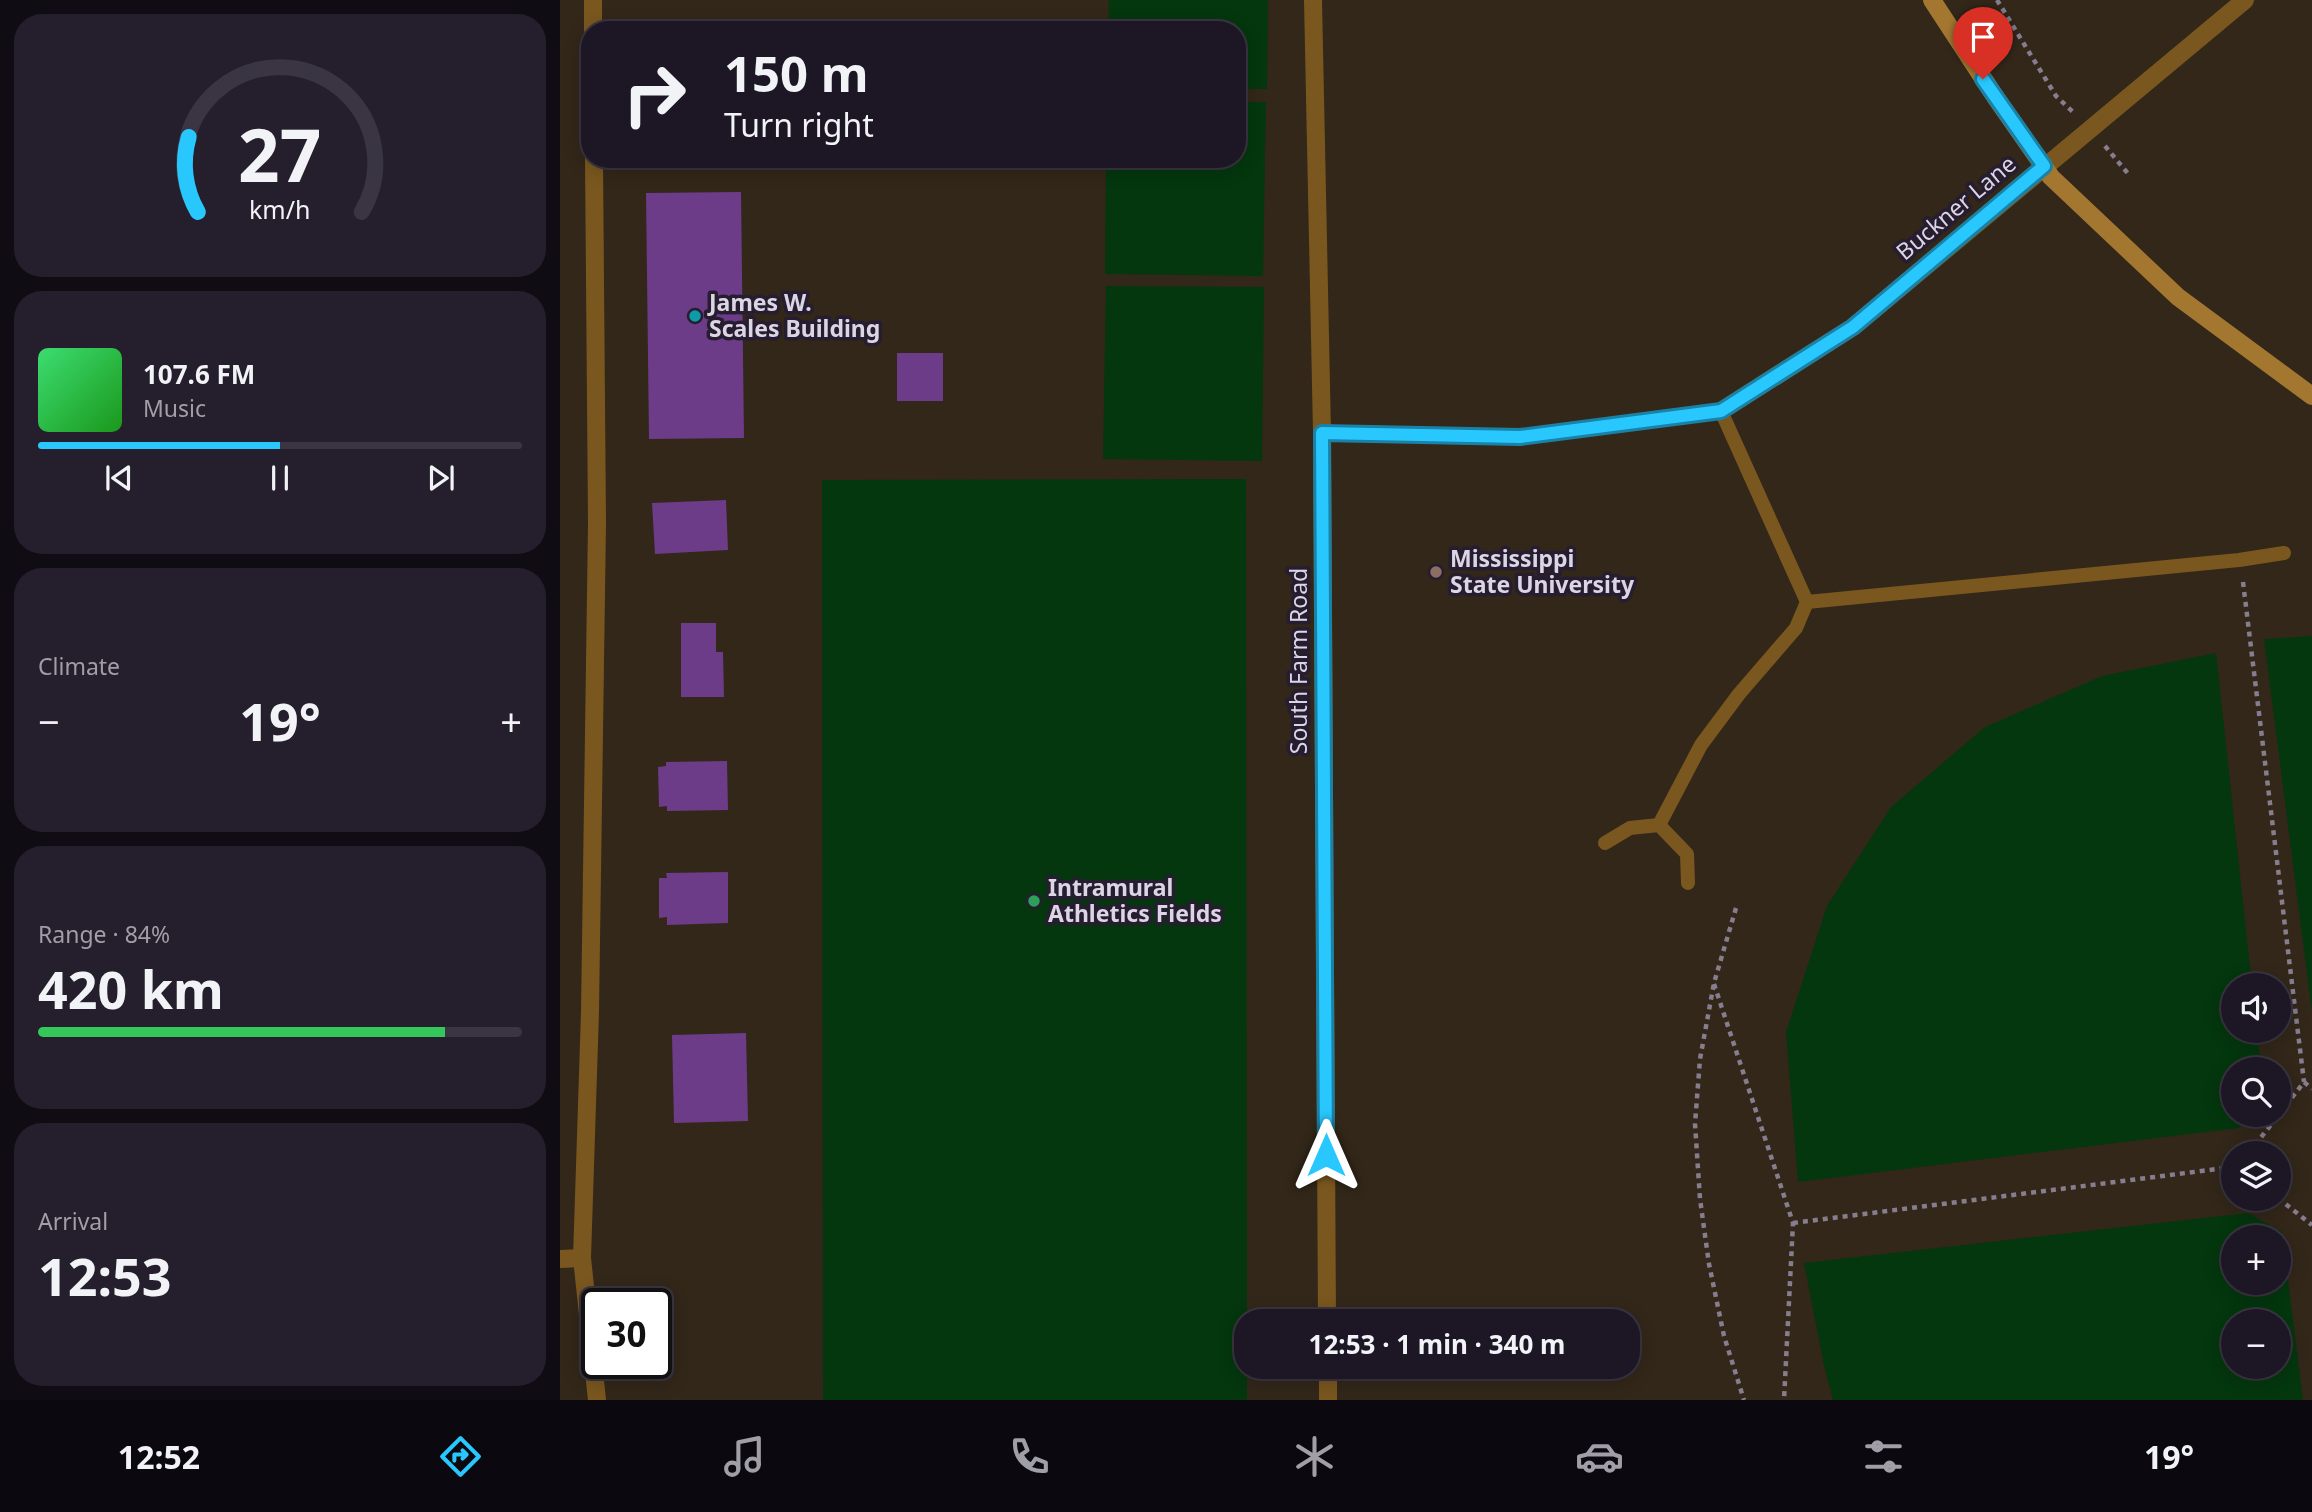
<!DOCTYPE html>
<html lang="en">
<head>
<meta charset="utf-8">
<style>
	body { margin:0; font-family:"Noto Sans",sans-serif; background:#251f2d; color:#f1f3f6; height:100vh; display:flex; flex-direction:column; font-size:26px; white-space:nowrap }
	* { box-sizing:border-box; margin:0 }
	p { font-size:23px; color:#a09fa7 }
	.icon { flex:none; width:38px; height:38px; fill:none; stroke:currentColor; stroke-width:2; stroke-linecap:round; stroke-linejoin:round }
	.map { position:relative; flex:1; overflow:hidden }
	.panel { display:flex; flex-direction:column; gap:14px; padding:14px; background:#0f0c14; width:560px }
	.panel>* { flex:none }
	.banner { position:absolute; left:21px; top:21px; width:665px; height:147px; border-radius:28px; box-shadow:0 4px 18px #0003,0 0 0 2px #3a3542; background:#1c1625; color:#f1f3f6; overflow:hidden }
	.tools { position:absolute; left:1661px; top:973px; display:grid; gap:14px }
	.tools a { display:grid; place-items:center; width:70px; height:70px; border-radius:50%; background:#1c1625; box-shadow:0 4px 18px #0003,0 0 0 2px #3a3542; font-size:35px }
	.speed { position:absolute; left:21px; top:1288px; display:flex; gap:14px; font-size:35px; font-weight:700; text-align:center }
	.speed>* { display:grid; place-content:center; width:91px; height:91px; border-radius:50%; background:#1c1625; box-shadow:0 4px 18px #0003,0 0 0 2px #3a3542; line-height:1 }
	.speed .limit { border:4px solid #111; border-radius:10px; background:#fff; color:#111 }
	.pin { position:absolute; display:grid; place-items:center; width:60px; height:60px; color:#fff; margin:-72px -30px; border-radius:50% 50% 50% 0; rotate:-45deg; box-shadow:0 0 7px #0007 }
	.pin .icon { rotate:45deg }
	.me { position:absolute; width:77px; margin:-38px; rotate:0deg; stroke-linejoin:round; filter:drop-shadow(0 0 5px #0008) }
	.turn { display:flex; align-items:center; gap:24px; height:147px; padding:0 28px; font-size:32px }
	.turn .icon { width:91px; height:91px; stroke-width:2.5 }
	.turn b { display:block; font-size:49px; line-height:60px }
	.big { font-size:52px; font-weight:700; line-height:1.1 }
	.panel .card { flex:1; display:flex; flex-direction:column; justify-content:center; gap:10px; min-width:0; padding:0 24px; border-radius:28px; background:#251f2d }
	.panel .dial { align-items:center; gap:0 }
	.dial svg { height:182px; overflow:visible; fill:none; stroke:#3a3542; stroke-width:7; stroke-linecap:round; text-anchor:middle }
	.dial text { fill:#f1f3f6; stroke:none }
	.song { display:flex; align-items:center; gap:21px }
	.cover { width:84px; height:84px; border-radius:10px; background:linear-gradient(135deg,hsl(140 70% 55%),hsl(120 70% 35%)) }
	.played { height:7px; border-radius:4px; background:linear-gradient(90deg,#28c8ff 50%,#3a3542 50%) }
	.keys { display:flex; justify-content:space-around; direction:ltr }
	.heat { display:flex; justify-content:space-between; align-items:center; font-size:38px; direction:ltr }
	.charge { height:10px; border-radius:5px; background:linear-gradient(90deg,#34c759 84%,#3a3542 0) }
	.trip { position:absolute; left:674px; top:1309px; width:406px; height:70px; border-radius:28px; background:#1c1625; box-shadow:0 4px 18px #0003,0 0 0 2px #3a3542; font-weight:700; line-height:70px; text-align:center }
	.tabs { display:flex; height:112px; justify-content:space-around; align-items:center; background:#0b090f; color:#a09fa7 }
	.tabs .icon { width:49px; height:49px }
	.tabs .current { color:#28c8ff }
	.tabs b { font-size:32px; color:#f1f3f6 }
	main { display:flex; flex:1; min-height:0 }
	.map>svg:first-child { display:block }
	.education { fill:#322719; fill-rule:evenodd }
	.green { fill:#04370e; fill-rule:evenodd }
	.building { fill:#6c3c89 }
	.lines { fill:none; stroke-linecap:round; stroke-linejoin:round }
	.path { stroke:#867e8f; stroke-width:4.5; stroke-dasharray:5 5; stroke-linecap:butt }
	.lane { stroke:#7a571f; stroke-width:14 }
	.street { stroke:#7a571f; stroke-width:18 }
	.secondary { stroke:#a47731; stroke-width:18 }
	.route-casing { stroke:#1a82a6; stroke-width:18 }
	.route { stroke:#28c8ff; stroke-width:12 }
	.culture-dot { fill:#0f9aa8; stroke:#261d31; stroke-width:2.5 }
	.education-dot { fill:#8d6e63; stroke:#261d31; stroke-width:2.5 }
	.leisure-dot { fill:#2e9e5b; stroke:#261d31; stroke-width:2.5 }
	.labels { text-anchor:middle; stroke-width:7; stroke-linejoin:round; paint-order:stroke }
	.street-label { font-size:23px; fill:#dcd6e4; stroke:#261d31 }
	.poi-label { font-size:23px; font-weight:bold; fill:#dcd6e4; stroke:#261d31; text-anchor:start }
</style>
</head>
<body>
<main>
<section class="panel">
<div class="card dial"><svg viewBox="0 0 100 80">
<path d="M14 69A42 42 0 1 1 86 69"/>
<path d="M14 69A42 42 0 0 1 10 36" stroke="#28c8ff"/>
<text x="50" y="56" font-size="32" font-weight="700">27</text>
<text x="50" y="72" font-size="11">km/h</text>
</svg></div>
<div class="card">
<div class="song"><i class="cover"></i><div><b>107.6 FM</b><p>Music</p></div></div>
<div class="played"></div>
<div class="keys"><svg class="icon" aria-label="previous" viewBox="0 0 24 24"><path d="M18 5L8 12l10 7zM5 5v14"/></svg><svg class="icon" aria-label="pause" viewBox="0 0 24 24"><path d="M8 5v14M16 5v14"/></svg><svg class="icon" aria-label="next" viewBox="0 0 24 24"><path d="M6 5l10 7-10 7zM19 5v14"/></svg></div>
</div>
<div class="card"><p>Climate</p>
<div class="heat"><a>−</a><b class="big">19°</b><a>+</a></div>
</div>
<div class="card"><p>Range · 84%</p><b class="big">420 km</b><div class="charge"></div></div>
<div class="card"><p>Arrival</p><b class="big">12:53</b></div>
</section>
<div class="map">
<svg width="1752" height="1400" viewBox="0 0 1752 1400">
	<rect width="100%" height="100%" fill="#261d31"/>
	<path class="education" d="M0,0H1752V1400H0ZM30,30H677V159H30ZM1673,985H1718V1031H1673ZM1673,1069H1718V1115H1673ZM1673,1153H1718V1199H1673ZM1673,1237H1718V1283H1673ZM37,1304H96V1363H37ZM686,1321H1068V1367H686ZM1673,1321H1718V1367H1673Z"/>
	<g class="green">
		<path d="M549,0H708L707,89H677V30H548Z"/>
		<path d="M677,102H706L703,276L545,274L546,159H677Z"/>
		<path d="M546,286L704,287L702,461L543,459Z"/>
		<path d="M686,479L687,1400H263L262,480Z"/>
		<path d="M1752,636V1012L1704,639Z"/>
		<path d="M1656,653L1692,985H1673V1031H1697L1701,1069H1673V1115H1690L1679,1128L1238,1182L1226,1032L1267,906L1331,807L1425,727L1542,676Z"/>
		<path d="M1688,1213L1722,1232L1743,1400H1273L1264,1366L1244,1263ZM1673,1237H1718V1283H1673ZM1718,1321V1367H1673V1321Z"/>
	</g>
	<g class="building">
		<path d="M181,192L184,438L89,439L86,193Z"/>
		<rect x="337" y="353" width="46" height="48"/>
		<path d="M166,500L168,550L95,554L92,503Z"/>
		<path d="M121,623H156V652H163L164,697H121Z"/>
		<path d="M167,761L168,810L107,811V806L99,807L98,767L106,766V762Z"/>
		<path d="M168,872V923L107,925V917L99,918V878H107L106,873Z"/>
		<path d="M186,1033L188,1121L114,1123L112,1035Z"/>
	</g>
	<g class="lines">
		<g class="path">
			<path d="M1437,0L1496,96L1513,112"/>
			<path d="M1545,146L1570,176"/>
			<path d="M1683,582L1744,1082"/>
			<path d="M1176,908L1154,983L1140,1059L1135,1124L1140,1199L1149,1264L1164,1336L1184,1400"/>
			<path d="M1154,984L1233,1223L1224,1400"/>
			<path d="M1689,1153L1744,1082L1752,1089"/>
			<path d="M1718,1198L1752,1225"/>
			<path d="M1233,1223L1673,1167"/>
		</g>
		<g class="lane">
			<path d="M762,433L960,437L1161,411L1247,602L1679,560L1724,553"/>
			<path d="M1099,825L1141,745L1179,694L1236,628L1247,602"/>
			<path d="M1099,825L1127,854L1128,883"/>
			<path d="M1045,843L1070,828L1099,825"/>
		</g>
		<g class="street">
			<path d="M33,0V30"/>
			<path d="M753,0L762,433L767,1321"/>
			<path d="M34,159L37,523L30,1012L22,1258L37,1400"/>
			<path d="M1161,411L1293,327L1685,0"/>
			<path d="M0,1259L22,1258"/>
			<path d="M768,1367V1400"/>
		</g>
		<path class="secondary" d="M1372,0L1436,98L1491,177L1618,297L1752,396"/>
	</g>
	<g class="lines">
		<g class="route-casing">
			<path id="route" d="M766,1155L762,433L960,437L1161,411L1293,327L1484,166L1423,79"/>
		</g>
		<use href="#route" class="route"/>
	</g>
	<circle class="culture-dot" cx="135" cy="316" r="7"/>
	<circle class="education-dot" cx="876" cy="572" r="7"/>
	<circle class="leisure-dot" cx="474" cy="901" r="7"/>
	<g class="labels">
		<g class="street-label">
			<text transform="translate(1396 208) rotate(-40)" y="8">Buckner Lane</text>
			<text transform="translate(739 661) rotate(-90)" y="8">South Farm Road</text>
		</g>
		<g class="poi-label">
			<text x="149" y="311">James W.<tspan x="149" dy="26">Scales Building</tspan></text>
			<text x="890" y="567">Mississippi<tspan x="890" dy="26">State University</tspan></text>
			<text x="488" y="896">Intramural<tspan x="488" dy="26">Athletics Fields</tspan></text>
		</g>
	</g>
</svg>
<div class="tools">
<a><svg class="icon" aria-label="sound" viewBox="0 0 24 24"><path d="M4 9h4l5-4v14l-5-4H4zM17 9q2 3 0 6"/></svg></a>
<a><svg class="icon" aria-label="search" viewBox="0 0 24 24"><circle cx="10" cy="10" r="6"/><path d="M15 15l6 6"/></svg></a>
<a><svg class="icon" aria-label="layers" viewBox="0 0 24 24"><path d="M12 4l9 5-9 5-9-5zM3 14l9 5 9-5"/></svg></a>
<a>+</a>
<a>−</a>
</div>
<div class="speed"><div class="limit">30</div></div>
<div class="pin" style="left:1423px;top:79px;background:#d93025"><svg class="icon" aria-label="arrive" viewBox="0 0 24 24"><path d="M6 21V4h12l-3 4 3 4H6"/></svg></div>
<svg class="me" style="left:766px;top:1155px" viewBox="-20 -20 40 40"><path d="M0-17L14 15 0 8-14 15z" fill="#28c8ff" stroke="#fff" stroke-width="4"/></svg>
<div class="trip">12:53 · 1 min · 340 m</div>
<div class="banner">
<div class="turn"><svg class="icon" aria-label="right" viewBox="0 0 24 24"><path d="M7 20v-9h11M14 6l5 5-5 5"/></svg><div><b>150 m</b>Turn right</div></div>
</div>
</div>
</main>
<nav class="tabs">
<b>12:52</b>
<svg class="icon current" aria-label="directions" viewBox="0 0 24 24"><path d="M12 3l9 9-9 9-9-9zM9 14v-3h6M13 9l2 2-2 2"/></svg>
<svg class="icon" aria-label="music" viewBox="0 0 24 24"><path d="M9 18V5l10-2v13"/><circle cx="6" cy="18" r="3"/><circle cx="16" cy="16" r="3"/></svg>
<svg class="icon" aria-label="phone" viewBox="0 0 24 24"><path d="M5 4h4l2 5-3 2q2 4 5 5l2-3 5 2v4C11 20 4 13 5 4z"/></svg>
<svg class="icon" aria-label="climate" viewBox="0 0 24 24"><path d="M12 3v18M4 7l16 10M4 17L20 7"/></svg>
<svg class="icon" aria-label="car" viewBox="0 0 24 24"><path d="M5 17H2v-5l4-1 3-4h7l3 4 3 1v5h-3M9 17h6M6 11h13"/><circle cx="7" cy="17" r="2"/><circle cx="17" cy="17" r="2"/></svg>
<svg class="icon" aria-label="filters" viewBox="0 0 24 24"><path d="M4 7h16M4 17h16"/><circle cx="9" cy="7" r="2"/><circle cx="15" cy="17" r="2"/></svg>
<b>19°</b>
</nav>
</body>
</html>
